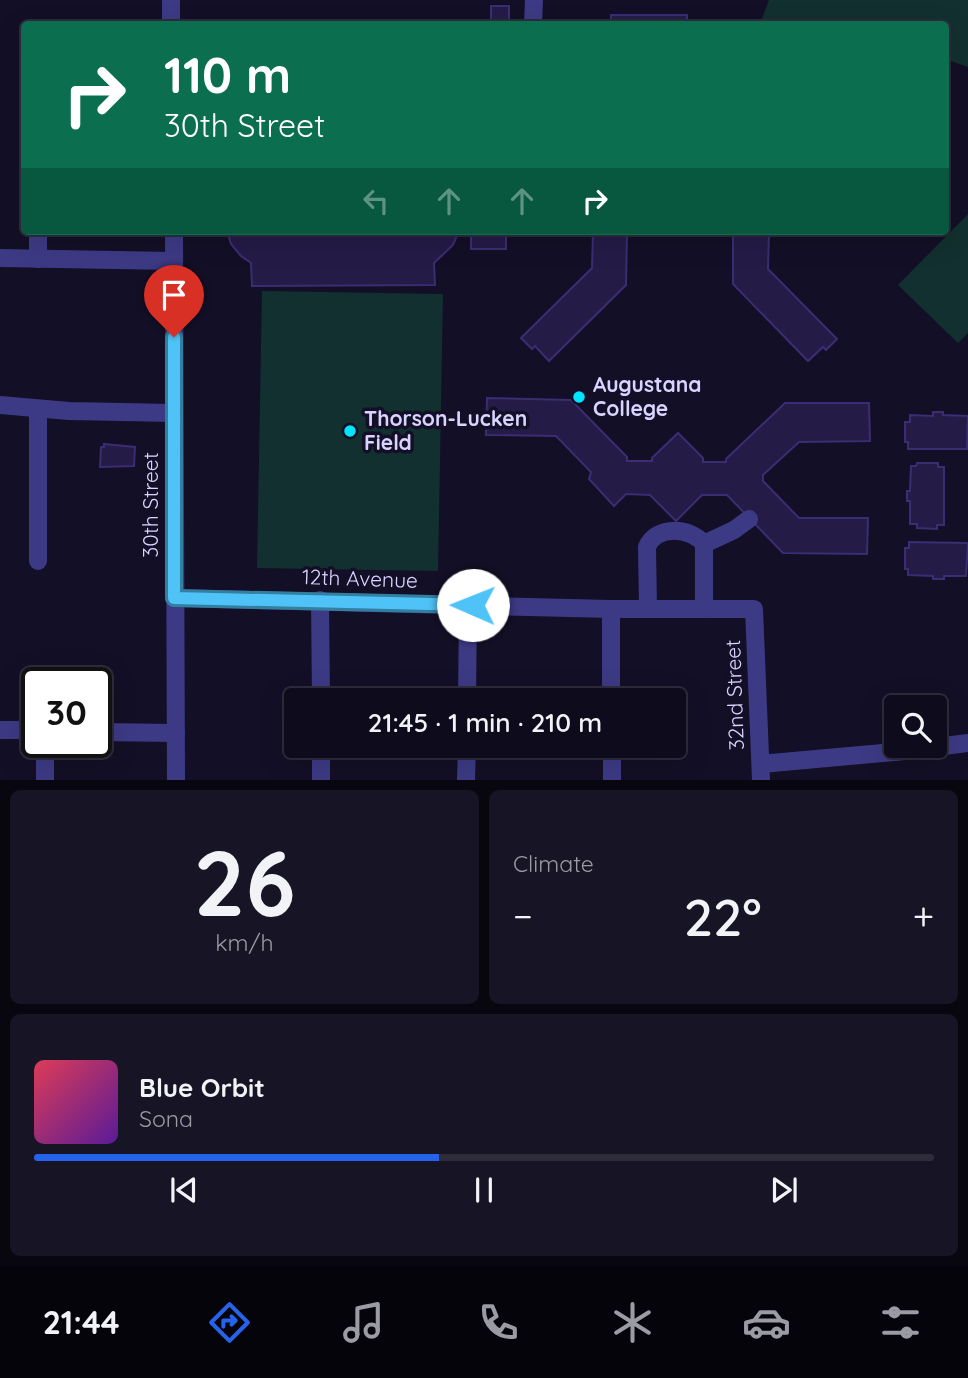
<!DOCTYPE html>
<html lang="en">
<head>
<meta charset="utf-8">
<style>
	body { margin:0; font-family:Quicksand,sans-serif; background:#171425; color:#f1f3f6; height:100vh; display:flex; flex-direction:column; font-size:26px; white-space:nowrap }
	* { box-sizing:border-box; margin:0 }
	p { font-size:23px; color:#9b9ba3 }
	.icon { flex:none; width:38px; height:38px; fill:none; stroke:currentColor; stroke-width:2; stroke-linecap:round; stroke-linejoin:round }
	.map { position:relative; height:780px; overflow:hidden }
	.details { display:flex; flex-direction:column; gap:10px; padding:10px; background:#08060f; flex:1 }
	.details>* { flex:none }
	.banner { position:absolute; left:21px; top:21px; width:928px; height:214px; border-radius:7px; box-shadow:0 7px 28px #0002,0 0 0 2px #2e2b3b; background:#0b6e4f; color:#fff; overflow:hidden }
	.buttons { position:absolute; left:884px; top:695px; display:grid; gap:14px }
	.buttons a { display:grid; place-items:center; width:63px; height:63px; border-radius:7px; background:#0e0b1c; box-shadow:0 7px 28px #0002,0 0 0 2px #2e2b3b; font-size:35px }
	.speed { position:absolute; left:21px; top:667px; display:flex; gap:14px; font-size:35px; font-weight:700; text-align:center }
	.speed>* { display:grid; place-content:center; width:91px; height:91px; border-radius:50%; background:#0e0b1c; box-shadow:0 7px 28px #0002,0 0 0 2px #2e2b3b; line-height:1 }
	.speed .limit { border:4px solid #111; border-radius:10px; background:#fff; color:#111 }
	.pin { position:absolute; display:grid; place-items:center; width:60px; height:60px; color:#fff; margin:-72px -30px; border-radius:50% 50% 50% 0; rotate:-45deg; box-shadow:0 0 7px #0007 }
	.pin .icon { rotate:45deg }
	.me { position:absolute; width:77px; margin:-38px; rotate:271deg; stroke-linejoin:round; filter:drop-shadow(0 0 5px #0008) }
	.turn { display:flex; align-items:center; gap:24px; height:147px; padding:0 28px; font-size:32px }
	.turn .icon { width:91px; height:91px; stroke-width:2.5 }
	.turn b { display:block; font-size:49px; line-height:60px }
	.lanes { display:flex; align-items:center; height:66px; padding:0 28px; background:#0003; justify-content:center; gap:35px; direction:ltr }
	.lanes .off { opacity:.35 }
	.big { font-size:52px; font-weight:600; line-height:1.1 }
	.details .tile { flex:1; display:flex; flex-direction:column; justify-content:center; gap:10px; min-width:0; padding:0 24px; border-radius:10px; background:#171425 }
	.details .dial { align-items:center; gap:0 }
	.dial b { font-size:91px; line-height:1 }
	.song { display:flex; align-items:center; gap:21px }
	.cover { width:84px; height:84px; border-radius:10px; background:linear-gradient(135deg,hsl(350 70% 55%),hsl(270 70% 35%)) }
	.played { height:7px; border-radius:4px; background:linear-gradient(90deg,#2563eb 45%,#2e2b3b 45%) }
	.keys { display:flex; justify-content:space-around; direction:ltr }
	.heat { display:flex; justify-content:space-between; align-items:center; font-size:38px; direction:ltr }
	.details .tiles { flex:1; display:grid; gap:10px; grid-template-columns:1fr 1fr }
	.tile:last-child { grid-column:span 2 }
	.trip { position:absolute; left:284px; top:688px; width:402px; height:70px; border-radius:7px; background:#0e0b1c; box-shadow:0 7px 28px #0002,0 0 0 2px #2e2b3b; font-weight:600; line-height:70px; text-align:center }
	.tab-bar { display:flex; height:112px; justify-content:space-around; align-items:center; background:#06040b; color:#9b9ba3 }
	.tab-bar .icon { width:49px; height:49px }
	.tab-bar .on { color:#2563eb }
	.tab-bar b { font-size:32px; color:#f1f3f6 }
	.map>svg:first-child { display:block }
	.green { fill:#12302f }
	.building { fill:#241b47; stroke:#3b2d73; stroke-width:2 }
	.lines { fill:none; stroke-linecap:round; stroke-linejoin:round }
	.minor { stroke:#3d3a85; stroke-width:18 }
	.route-casing { stroke:#337fa1; stroke-width:18 }
	.route { stroke:#4fc3f7; stroke-width:12 }
	.poi-dot { fill:#00e5ff; stroke:#130f26; stroke-width:2.5 }
	.labels { text-anchor:middle; stroke-width:7; stroke-linejoin:round; paint-order:stroke }
	.poi-label { font-size:21px; font-weight:bold; fill:#d9d4ff; stroke:#130f26; text-anchor:start }
	.street-label { font-size:21px; fill:#d9d4ff; stroke:#130f26 }
</style>
</head>
<body>
<div class="map">
<svg width="968" height="780" viewBox="0 0 968 780">
	<rect width="100%" height="100%" fill="#130f26"/>
	<g class="green">
		<path d="M769,0H968V67L945,59V24H760Z"/>
		<path d="M968,214V333L958,343L898,285Z"/>
		<path d="M262,291L443,294L438,571L257,568Z"/>
	</g>
	<g class="building">
		<rect x="491" y="6" width="18" height="18"/>
		<rect x="611" y="15" width="76" height="9"/>
		<path d="M227,231H459L453,245L434,263L435,285L252,286L251,263L241,256L231,244Z"/>
		<rect x="471" y="231" width="35" height="18"/>
		<path d="M593,231H627L626,285L549,361L535,346L532,349L521,338L592,268Z"/>
		<path d="M733,231H769L768,269L837,339L826,350L823,347L808,361L733,284Z"/>
		<path d="M487,398L571,400L627,457V461H652V458L678,433L703,458V462H726V459L785,403H869L870,441L799,442L763,475V481L799,518H868L867,554L783,553L727,495H702L676,521L650,495L626,494L614,506L589,479L591,472L556,436L486,435Z"/>
		<path d="M933,412H943V415L968,416L967,449H908V442H905V422H910V415L933,416Z"/>
		<path d="M104,444L135,447L134,466L100,467L101,447H104Z"/>
		<path d="M917,463H938V467H944V525H937V529L917,528V524H910V501H907V491H910L911,466H916Z"/>
		<path d="M909,542L968,543L966,576H944V579H933V576L908,575V569H905V548H909Z"/>
	</g>
	<g class="lines">
		<g class="minor">
			<path d="M171,0V24"/>
			<path d="M533,24L534,0"/>
			<path d="M174,231L176,780"/>
			<path d="M0,258L174,261"/>
			<path d="M38,259V231"/>
			<path d="M0,405L69,411L174,413"/>
			<path d="M704,544L734,530L749,519"/>
			<path d="M38,561V409"/>
			<path d="M174,598L611,609H754L761,780"/>
			<path d="M320,600L321,700"/>
			<path d="M611,609V700"/>
			<path d="M648,609L647,547C656,525 691,527 704,544V609"/>
			<path d="M467,700L468,605"/>
			<path d="M0,730H37"/>
			<path d="M96,732L176,733"/>
			<path d="M612,746V780"/>
			<path d="M761,764L905,751L968,743"/>
			<path d="M45,780V742"/>
			<path d="M321,780V746"/>
			<path d="M466,780L467,746"/>
		</g>
	</g>
	<g class="lines">
		<g class="route-casing">
			<path id="route" d="M174,337V598L473,605"/>
		</g>
		<use href="#route" class="route"/>
	</g>
	<g class="poi-dot">
		<circle cx="579" cy="397" r="7"/>
		<circle cx="350" cy="431" r="7"/>
	</g>
	<g class="labels">
		<g class="poi-label">
			<text x="593" y="392">Augustana<tspan x="593" dy="24">College</tspan></text>
			<text x="364" y="426">Thorson-Lucken<tspan x="364" dy="24">Field</tspan></text>
		</g>
		<g class="street-label">
			<text transform="translate(151 505) rotate(-90)" y="7">30th Street</text>
			<text transform="translate(360 579) rotate(2)" y="7">12th Avenue</text>
			<text transform="translate(735 695) rotate(-92)" y="7">32nd Street</text>
		</g>
	</g>
</svg>
<div class="buttons">
<a><svg class="icon" aria-label="search" viewBox="0 0 24 24"><circle cx="10" cy="10" r="6"/><path d="M15 15l6 6"/></svg></a>
</div>
<div class="speed"><div class="limit">30</div></div>
<div class="pin" style="left:174px;top:337px;background:#d93025"><svg class="icon" aria-label="arrive" viewBox="0 0 24 24"><path d="M6 21V4h12l-3 4 3 4H6"/></svg></div>
<svg class="me" style="left:473px;top:605px" viewBox="-20 -20 40 40"><circle r="19" fill="#fff"/><path d="M0-13L10 11 0 6-10 11z" fill="#4fc3f7"/></svg>
<div class="trip">21:45 · 1 min · 210 m</div>
<div class="banner">
<div class="turn"><svg class="icon" aria-label="right" viewBox="0 0 24 24"><path d="M7 20v-9h11M14 6l5 5-5 5"/></svg><div><b>110 m</b>30th Street</div></div>
<div class="lanes"><svg class="icon off" aria-label="left" viewBox="0 0 24 24"><path d="M17 20v-9H6M10 6l-5 5 5 5"/></svg><svg class="icon off" aria-label="ahead" viewBox="0 0 24 24"><path d="M12 20V5M6 11l6-6 6 6"/></svg><svg class="icon off" aria-label="ahead" viewBox="0 0 24 24"><path d="M12 20V5M6 11l6-6 6 6"/></svg><svg class="icon" aria-label="right" viewBox="0 0 24 24"><path d="M7 20v-9h11M14 6l5 5-5 5"/></svg></div>
</div>
</div>
<section class="details">
<div class="tiles">
<div class="tile dial"><b>26</b><p>km/h</p></div>
<div class="tile"><p>Climate</p>
<div class="heat"><a>−</a><b class="big">22°</b><a>+</a></div>
</div>
<div class="tile">
<div class="song"><i class="cover"></i><div><b>Blue Orbit</b><p>Sona</p></div></div>
<div class="played"></div>
<div class="keys"><svg class="icon" aria-label="previous" viewBox="0 0 24 24"><path d="M18 5L8 12l10 7zM5 5v14"/></svg><svg class="icon" aria-label="pause" viewBox="0 0 24 24"><path d="M8 5v14M16 5v14"/></svg><svg class="icon" aria-label="next" viewBox="0 0 24 24"><path d="M6 5l10 7-10 7zM19 5v14"/></svg></div>
</div>
</div>
</section>
<nav class="tab-bar">
<b>21:44</b>
<svg class="icon on" aria-label="directions" viewBox="0 0 24 24"><path d="M12 3l9 9-9 9-9-9zM9 14v-3h6M13 9l2 2-2 2"/></svg>
<svg class="icon" aria-label="music" viewBox="0 0 24 24"><path d="M9 18V5l10-2v13"/><circle cx="6" cy="18" r="3"/><circle cx="16" cy="16" r="3"/></svg>
<svg class="icon" aria-label="phone" viewBox="0 0 24 24"><path d="M5 4h4l2 5-3 2q2 4 5 5l2-3 5 2v4C11 20 4 13 5 4z"/></svg>
<svg class="icon" aria-label="climate" viewBox="0 0 24 24"><path d="M12 3v18M4 7l16 10M4 17L20 7"/></svg>
<svg class="icon" aria-label="car" viewBox="0 0 24 24"><path d="M5 17H2v-5l4-1 3-4h7l3 4 3 1v5h-3M9 17h6M6 11h13"/><circle cx="7" cy="17" r="2"/><circle cx="17" cy="17" r="2"/></svg>
<svg class="icon" aria-label="filters" viewBox="0 0 24 24"><path d="M4 7h16M4 17h16"/><circle cx="9" cy="7" r="2"/><circle cx="15" cy="17" r="2"/></svg>
</nav>
</body>
</html>
